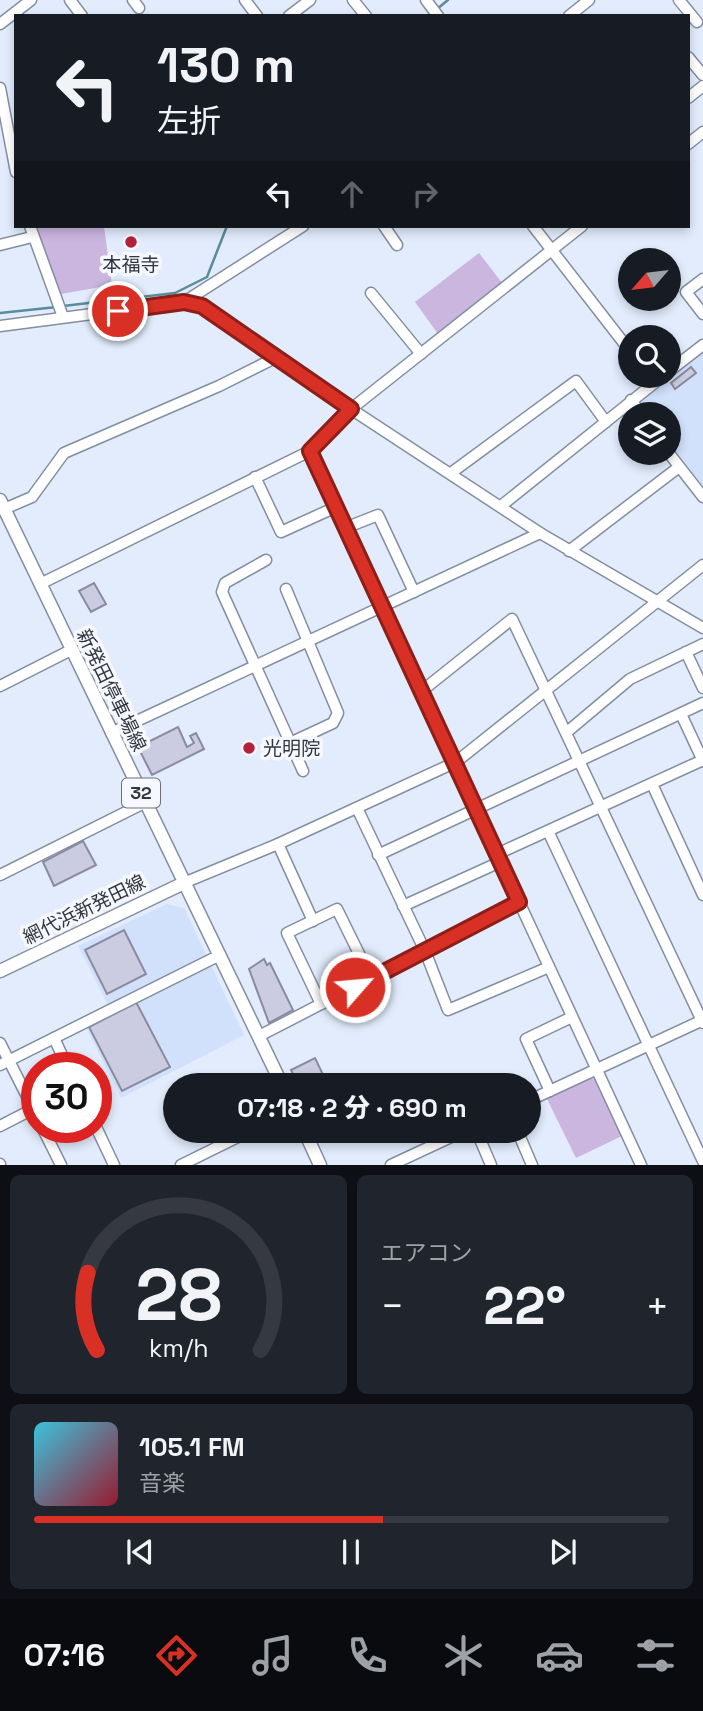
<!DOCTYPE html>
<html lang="ja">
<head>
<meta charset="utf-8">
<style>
	body { margin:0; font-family:"Space Grotesk","Noto Sans JP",sans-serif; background:#20242c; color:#f1f3f6; height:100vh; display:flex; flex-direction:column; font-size:26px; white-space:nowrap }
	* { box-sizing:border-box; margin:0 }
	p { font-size:23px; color:#9ea1a6 }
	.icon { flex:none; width:38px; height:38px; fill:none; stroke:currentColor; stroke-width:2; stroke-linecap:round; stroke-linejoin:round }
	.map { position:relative; height:1165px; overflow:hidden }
	.sheet { display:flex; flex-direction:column; gap:10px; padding:10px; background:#0d0f14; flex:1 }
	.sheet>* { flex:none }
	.guide { position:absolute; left:14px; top:14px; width:676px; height:214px; border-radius:0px; box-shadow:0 4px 10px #0003; background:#171b24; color:#f1f3f6; overflow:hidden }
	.needle { width:46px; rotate:242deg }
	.buttons { position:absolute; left:618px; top:248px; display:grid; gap:14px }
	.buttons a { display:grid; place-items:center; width:63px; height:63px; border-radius:50%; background:#171b24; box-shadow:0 4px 10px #0003; font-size:35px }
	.speed { position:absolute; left:21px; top:1052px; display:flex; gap:14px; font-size:35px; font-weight:700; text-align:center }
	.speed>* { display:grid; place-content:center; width:91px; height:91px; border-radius:50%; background:#171b24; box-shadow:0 4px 10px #0003; line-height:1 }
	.speed .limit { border:10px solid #d22; background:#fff; color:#111 }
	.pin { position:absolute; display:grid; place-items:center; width:60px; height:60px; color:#fff; margin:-30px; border:4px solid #fff; border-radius:50%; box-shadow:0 2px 7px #0007 }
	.me { position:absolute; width:77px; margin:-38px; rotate:63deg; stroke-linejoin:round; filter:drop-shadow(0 0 5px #0008) }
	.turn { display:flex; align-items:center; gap:24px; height:147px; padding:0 28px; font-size:32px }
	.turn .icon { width:91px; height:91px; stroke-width:2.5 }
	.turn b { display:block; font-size:49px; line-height:60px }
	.lanes { display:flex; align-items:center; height:66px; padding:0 28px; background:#0003; justify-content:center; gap:35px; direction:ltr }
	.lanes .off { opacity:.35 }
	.big { font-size:52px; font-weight:800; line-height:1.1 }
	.sheet .card { flex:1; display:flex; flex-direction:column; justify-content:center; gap:10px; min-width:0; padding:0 24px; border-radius:10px; background:#20242c }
	.sheet .dial { align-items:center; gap:0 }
	.dial svg { height:182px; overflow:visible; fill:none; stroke:#363941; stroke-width:7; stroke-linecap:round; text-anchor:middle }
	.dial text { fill:#f1f3f6; stroke:none }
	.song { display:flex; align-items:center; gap:21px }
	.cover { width:84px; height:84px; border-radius:10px; background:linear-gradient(135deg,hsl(190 70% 55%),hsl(350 70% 35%)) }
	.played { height:7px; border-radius:4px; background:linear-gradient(90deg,#d93025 55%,#363941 55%) }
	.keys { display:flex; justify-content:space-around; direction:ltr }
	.heat { display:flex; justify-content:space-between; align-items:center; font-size:38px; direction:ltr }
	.sheet .tiles { flex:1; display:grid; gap:10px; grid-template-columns:1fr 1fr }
	.card:last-child { grid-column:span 2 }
	.trip { position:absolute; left:163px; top:1073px; width:378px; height:70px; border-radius:35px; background:#171b24; box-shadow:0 4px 10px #0003; font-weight:800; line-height:70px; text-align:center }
	.tabs { display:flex; height:112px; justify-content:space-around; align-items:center; background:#090b0e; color:#9ea1a6 }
	.tabs .icon { width:49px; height:49px }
	.tabs .on { color:#d93025 }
	.tabs b { font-size:32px; color:#f1f3f6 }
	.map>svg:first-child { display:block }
	.built { fill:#d1e0fb }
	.green { fill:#cbb6e0 }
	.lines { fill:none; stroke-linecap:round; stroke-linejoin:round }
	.stream { stroke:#588d9c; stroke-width:2.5 }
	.building { fill:#cbcbe1; stroke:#8a8b9f; stroke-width:2 }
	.minor-casing { stroke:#838ea0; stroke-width:13 }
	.major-casing { stroke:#838ea0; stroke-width:15 }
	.minor { stroke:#fff; stroke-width:10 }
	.major { stroke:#fff; stroke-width:12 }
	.route-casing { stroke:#8d1f18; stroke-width:18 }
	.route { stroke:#d93025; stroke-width:12 }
	.poi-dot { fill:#b3213d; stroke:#f6f8fd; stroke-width:2.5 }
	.labels { text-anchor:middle; stroke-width:7; stroke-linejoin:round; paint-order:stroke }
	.shield { fill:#f6f8fd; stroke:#6d7077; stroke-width:2 }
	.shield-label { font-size:18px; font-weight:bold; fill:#32363e }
	.poi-label { font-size:19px; fill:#32363e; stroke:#f6f8fd }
	.street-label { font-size:19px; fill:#32363e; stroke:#f6f8fd }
</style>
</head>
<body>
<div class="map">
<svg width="703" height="1165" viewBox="0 0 703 1165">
	<rect width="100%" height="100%" fill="#e2ecfc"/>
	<g class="built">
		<path d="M703,351V487L669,441L668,415H648L642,406L641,399Z"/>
		<path d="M167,904L184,908L244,1035L121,1098L82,1019L108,1005L78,946Z"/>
	</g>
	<g class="green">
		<path d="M35,226H104L112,285L61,294Z"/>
		<path d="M479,253L503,284L438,334L415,302Z"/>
		<path d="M590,1078L598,1080L624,1135L576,1158L547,1099Z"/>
	</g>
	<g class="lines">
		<g class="stream">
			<path d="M437,9L448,0"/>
			<path d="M63,306L175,293L207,277L227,226"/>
			<path d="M0,313L57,307"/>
		</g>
	</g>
	<g class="building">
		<path d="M691,367L696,373L675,389L671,383Z"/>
		<path d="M94,583L106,604L91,612L79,591Z"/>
		<path d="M178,727L187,747L194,743L190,736L196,733L204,749L152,775L138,747Z"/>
		<path d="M83,841L96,865L54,886L43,862Z"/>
		<path d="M124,930L146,974L107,994L85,950Z"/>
		<path d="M264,959L267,965L270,963L293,1010L269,1023L249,969Z"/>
		<path d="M136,1002L170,1067L122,1091L89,1027Z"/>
		<path d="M315,1058L328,1085H298L291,1070Z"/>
	</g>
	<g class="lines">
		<g class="minor-casing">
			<g id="minor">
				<path d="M70,0L82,16"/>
				<path d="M133,0L139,8"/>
				<path d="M245,0L257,16"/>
				<path d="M353,0L366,16"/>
				<path d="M426,0L438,16"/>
				<path d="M679,0L697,22"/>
				<path d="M289,16L310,0"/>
				<path d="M569,16L589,0"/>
				<path d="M0,24L31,0"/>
				<path d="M688,57L703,75"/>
				<path d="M0,88L16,172"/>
				<path d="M688,98L703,86"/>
				<path d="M688,144L703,132"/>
				<path d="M30,226L63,317"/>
				<path d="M384,226L397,245"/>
				<path d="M533,226L630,351"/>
				<path d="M0,245L32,237"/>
				<path d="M703,279L686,292L703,314"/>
				<path d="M371,293L421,354"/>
				<path d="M184,302L303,226"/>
				<path d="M0,326L184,302L202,306L351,409L540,533L703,628"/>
				<path d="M668,372L703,345"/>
				<path d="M631,400L642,415"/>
				<path d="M310,451L641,1165"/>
				<path d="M668,452L703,497"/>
				<path d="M451,473L576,381L606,422"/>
				<path d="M255,477L281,532L336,507"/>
				<path d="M501,506L663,376"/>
				<path d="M4,509L32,497L64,453L219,386L275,358"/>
				<path d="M345,528L378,515L414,592"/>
				<path d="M569,551L679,467"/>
				<path d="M266,560L225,583L222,592L303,771"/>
				<path d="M40,584L310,451L351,409L582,226"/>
				<path d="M286,589L338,713L333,723L290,743"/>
				<path d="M686,652L703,688"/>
				<path d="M0,686L71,650"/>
				<path d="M423,690L512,619L703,1023"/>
				<path d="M681,714L703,761"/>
				<path d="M567,732L630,679L703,644"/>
				<path d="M111,733L540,533"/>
				<path d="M652,784L703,895"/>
				<path d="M357,808L425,951L448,1010L549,967"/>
				<path d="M548,831L703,1161"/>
				<path d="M278,844L313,921"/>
				<path d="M497,854L703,760"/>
				<path d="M378,855L703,703"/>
				<path d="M0,875L146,802"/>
				<path d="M186,882L278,844L456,762L703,565"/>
				<path d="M403,906L500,862"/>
				<path d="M321,1004L287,933L337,909L371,978"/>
				<path d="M259,1036L519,902"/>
				<path d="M54,1038L68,1068"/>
				<path d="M0,1043L37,1116"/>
				<path d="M0,1065L220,955"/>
				<path d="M550,1091L526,1039L572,1017"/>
				<path d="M528,1101L703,1020"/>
				<path d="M0,1126L33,1109"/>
				<path d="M42,1127L61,1165"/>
				<path d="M96,1127L114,1165"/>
				<path d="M476,1130L491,1165"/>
				<path d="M517,1130L532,1165"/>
				<path d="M0,1164V1165"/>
				<path d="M181,1165L252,1130"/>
				<path d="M391,1165L466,1130"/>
			</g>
		</g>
		<g class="major-casing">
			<g id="major">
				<path d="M0,500L282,1085"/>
				<path d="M0,971L186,882"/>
				<path d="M304,1130L320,1165"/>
			</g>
		</g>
		<use href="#minor" class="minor"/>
		<use href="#major" class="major"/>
	</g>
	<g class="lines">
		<g class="route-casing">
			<path id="route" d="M118,311L184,302L202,306L351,409L310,451L519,902L355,987"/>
		</g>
		<use href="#route" class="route"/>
	</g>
	<g class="poi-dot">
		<circle cx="131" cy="242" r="7"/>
		<circle cx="249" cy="748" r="7"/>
	</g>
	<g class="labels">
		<rect class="shield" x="122" y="778.5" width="38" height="29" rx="5"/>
		<g class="shield-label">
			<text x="141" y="799">32</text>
		</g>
		<g class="poi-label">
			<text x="131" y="271">本福寺</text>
			<text x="263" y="755" text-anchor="start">光明院</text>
		</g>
		<g class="street-label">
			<text transform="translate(112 690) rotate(64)" y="7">新発田停車場線</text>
			<text transform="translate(84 909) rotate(-26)" y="7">網代浜新発田線</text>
		</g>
	</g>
</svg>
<div class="buttons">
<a><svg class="needle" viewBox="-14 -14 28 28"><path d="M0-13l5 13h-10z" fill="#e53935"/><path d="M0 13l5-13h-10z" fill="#9ea1a6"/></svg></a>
<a><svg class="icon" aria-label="search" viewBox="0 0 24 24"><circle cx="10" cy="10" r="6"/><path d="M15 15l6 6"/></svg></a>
<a><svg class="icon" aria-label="layers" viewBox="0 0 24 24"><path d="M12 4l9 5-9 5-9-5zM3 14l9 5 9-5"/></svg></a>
</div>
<div class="speed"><div class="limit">30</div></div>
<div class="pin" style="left:118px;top:311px;background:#d93025"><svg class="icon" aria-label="arrive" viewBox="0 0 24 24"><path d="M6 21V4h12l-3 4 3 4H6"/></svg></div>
<svg class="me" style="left:355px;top:987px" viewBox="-20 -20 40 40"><circle r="17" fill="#d93025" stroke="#fff" stroke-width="3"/><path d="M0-11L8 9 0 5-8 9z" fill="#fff"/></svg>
<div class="trip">07:18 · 2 分 · 690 m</div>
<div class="guide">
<div class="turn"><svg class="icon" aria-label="left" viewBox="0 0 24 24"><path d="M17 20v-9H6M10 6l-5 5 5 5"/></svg><div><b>130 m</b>左折</div></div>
<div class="lanes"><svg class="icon" aria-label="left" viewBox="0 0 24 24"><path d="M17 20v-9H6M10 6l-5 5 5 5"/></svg><svg class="icon off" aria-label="ahead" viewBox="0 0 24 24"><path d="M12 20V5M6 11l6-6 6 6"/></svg><svg class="icon off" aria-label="right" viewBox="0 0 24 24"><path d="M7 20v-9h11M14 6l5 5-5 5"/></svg></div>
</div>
</div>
<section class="sheet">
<div class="tiles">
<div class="card dial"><svg viewBox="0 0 100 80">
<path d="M14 69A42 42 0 1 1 86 69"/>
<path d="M14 69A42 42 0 0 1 10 35" stroke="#d93025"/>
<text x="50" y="56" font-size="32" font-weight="700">28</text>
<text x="50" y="72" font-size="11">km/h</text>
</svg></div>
<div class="card"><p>エアコン</p>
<div class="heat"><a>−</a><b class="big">22°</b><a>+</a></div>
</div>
<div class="card">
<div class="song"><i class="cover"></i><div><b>105.1 FM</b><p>音楽</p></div></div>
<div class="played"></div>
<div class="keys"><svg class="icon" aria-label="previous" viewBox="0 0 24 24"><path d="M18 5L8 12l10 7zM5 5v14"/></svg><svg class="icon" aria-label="pause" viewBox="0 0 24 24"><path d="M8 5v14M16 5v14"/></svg><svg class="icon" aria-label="next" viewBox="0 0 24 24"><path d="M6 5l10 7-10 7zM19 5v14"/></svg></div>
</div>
</div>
</section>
<nav class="tabs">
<b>07:16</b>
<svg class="icon on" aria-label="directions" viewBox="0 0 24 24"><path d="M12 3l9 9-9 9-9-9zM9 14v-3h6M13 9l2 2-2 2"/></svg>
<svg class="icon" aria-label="music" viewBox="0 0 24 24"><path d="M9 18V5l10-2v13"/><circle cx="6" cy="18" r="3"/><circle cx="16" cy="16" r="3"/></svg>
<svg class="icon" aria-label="phone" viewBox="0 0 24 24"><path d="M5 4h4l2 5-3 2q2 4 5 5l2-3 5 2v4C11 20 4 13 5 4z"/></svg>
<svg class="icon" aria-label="climate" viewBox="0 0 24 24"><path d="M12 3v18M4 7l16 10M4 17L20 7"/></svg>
<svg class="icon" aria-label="car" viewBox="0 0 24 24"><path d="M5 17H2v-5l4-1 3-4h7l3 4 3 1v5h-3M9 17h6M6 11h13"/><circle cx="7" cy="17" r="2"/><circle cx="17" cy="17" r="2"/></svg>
<svg class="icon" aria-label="filters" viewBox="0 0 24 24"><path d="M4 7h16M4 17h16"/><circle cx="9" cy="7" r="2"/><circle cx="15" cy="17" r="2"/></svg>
</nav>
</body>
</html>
